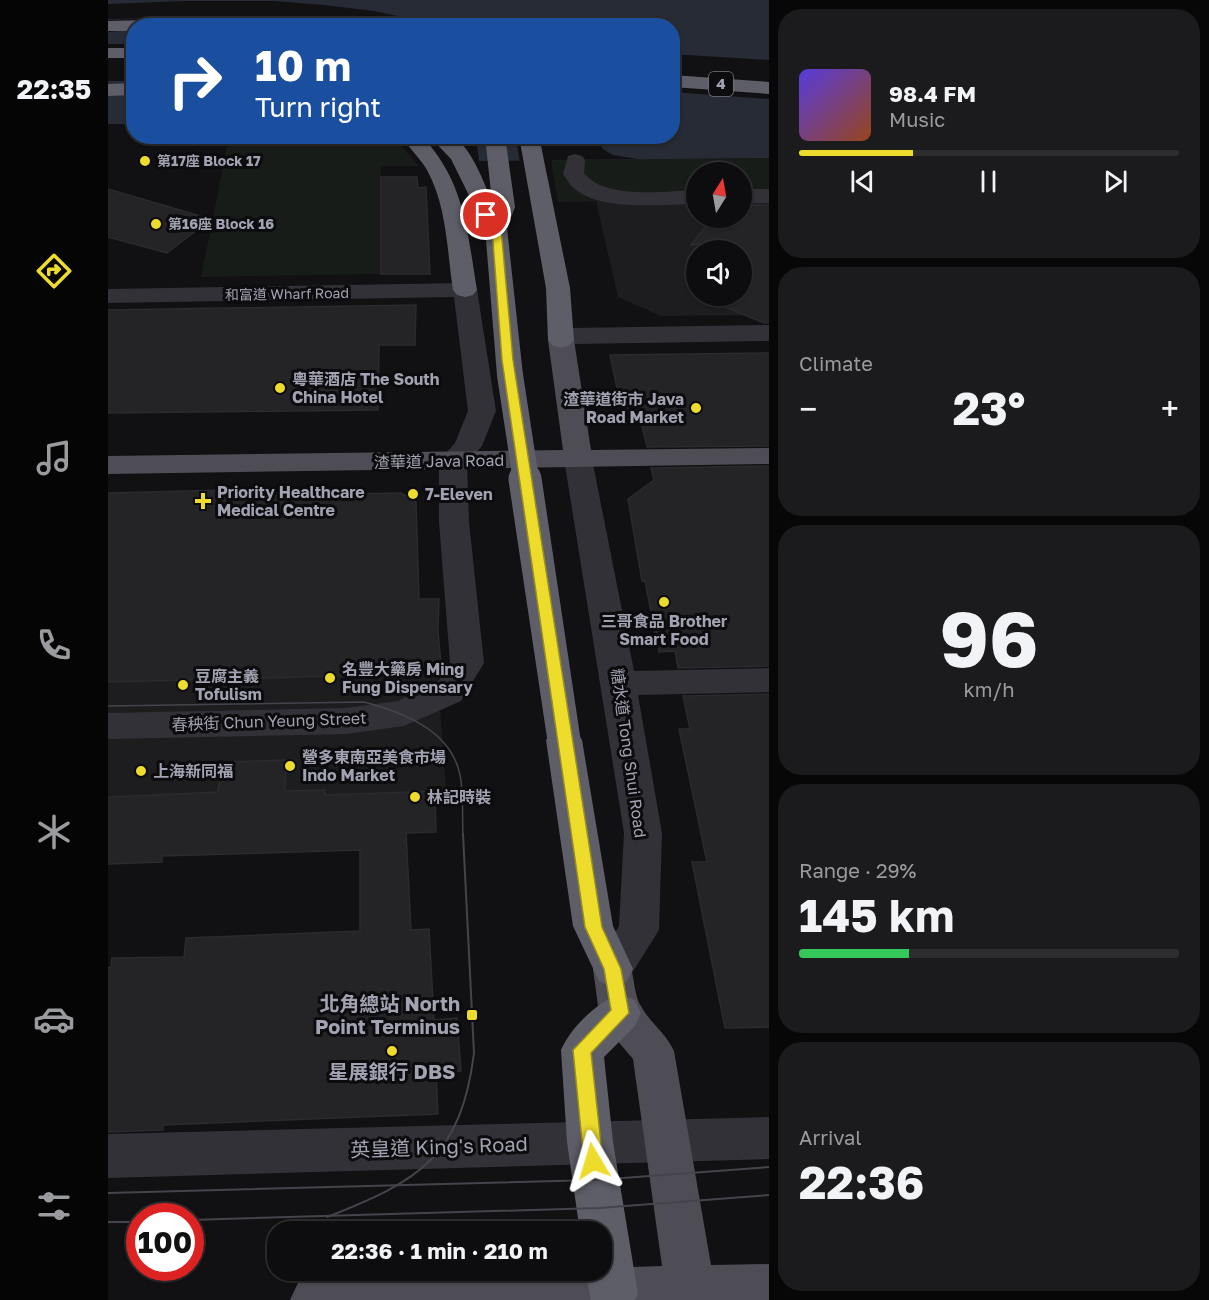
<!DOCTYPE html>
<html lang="en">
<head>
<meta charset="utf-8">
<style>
	body { margin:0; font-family:"Golos Text","Noto Sans TC",sans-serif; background:#1b1a1c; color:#f1f3f6; height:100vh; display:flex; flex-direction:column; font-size:22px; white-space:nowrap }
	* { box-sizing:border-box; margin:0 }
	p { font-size:20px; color:#9a9b9e }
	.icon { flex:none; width:33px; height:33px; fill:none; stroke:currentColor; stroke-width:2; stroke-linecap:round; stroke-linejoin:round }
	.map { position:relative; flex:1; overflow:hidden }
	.side { display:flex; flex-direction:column; gap:9px; padding:9px; background:#070708; width:440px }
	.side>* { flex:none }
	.guide { position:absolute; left:18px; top:18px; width:554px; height:126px; border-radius:24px; box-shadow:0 2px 4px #0004,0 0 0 2px #2d2c2e; background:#1a4fa0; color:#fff; overflow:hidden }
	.needle { width:39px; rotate:11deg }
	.fabs { position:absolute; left:578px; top:162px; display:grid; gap:12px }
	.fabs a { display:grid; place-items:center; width:66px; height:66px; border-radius:50%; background:#0d0c0e; box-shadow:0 2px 4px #0004,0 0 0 2px #2d2c2e; font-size:30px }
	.speed { position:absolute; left:18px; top:1203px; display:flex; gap:12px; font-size:30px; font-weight:700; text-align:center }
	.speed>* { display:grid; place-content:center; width:78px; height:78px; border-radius:50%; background:#0d0c0e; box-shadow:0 2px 4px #0004,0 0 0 2px #2d2c2e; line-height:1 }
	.speed .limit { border:9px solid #d22; background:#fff; color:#111 }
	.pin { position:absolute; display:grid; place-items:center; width:51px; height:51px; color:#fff; margin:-26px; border:3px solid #fff; border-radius:50%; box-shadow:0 2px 6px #0007 }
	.me { position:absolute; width:66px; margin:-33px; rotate:353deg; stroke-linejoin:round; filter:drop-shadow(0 0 4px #0008) }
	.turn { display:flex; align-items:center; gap:21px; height:126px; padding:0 30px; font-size:27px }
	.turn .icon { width:78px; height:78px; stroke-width:2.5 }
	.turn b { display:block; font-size:42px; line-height:51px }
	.big { font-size:45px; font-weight:700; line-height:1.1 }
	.side .tile { flex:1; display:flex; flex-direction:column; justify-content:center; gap:9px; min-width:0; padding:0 21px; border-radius:24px; background:#1b1a1c }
	.side .dial { align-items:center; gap:0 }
	.dial b { font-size:78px; line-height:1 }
	.song { display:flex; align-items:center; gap:18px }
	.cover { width:72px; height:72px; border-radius:9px; background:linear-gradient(135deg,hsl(250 70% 55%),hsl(20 70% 35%)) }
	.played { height:6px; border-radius:3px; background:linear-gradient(90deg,#eedc2c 30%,#2d2c2e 30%) }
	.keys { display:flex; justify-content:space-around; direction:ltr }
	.heat { display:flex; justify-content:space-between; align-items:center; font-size:33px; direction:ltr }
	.charge { height:9px; border-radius:4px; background:linear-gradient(90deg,#34c759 29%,#2d2c2e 0) }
	.trip { position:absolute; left:159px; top:1221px; width:345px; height:60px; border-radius:24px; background:#0d0c0e; box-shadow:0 2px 4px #0004,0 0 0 2px #2d2c2e; font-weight:700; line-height:60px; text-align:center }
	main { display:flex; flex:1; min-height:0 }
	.tabs { display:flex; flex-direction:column; width:108px; justify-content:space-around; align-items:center; background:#050506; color:#9a9b9e }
	.tabs .icon { width:42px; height:42px }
	.tabs .on { color:#eedc2c }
	.tabs b { font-size:27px; color:#f1f3f6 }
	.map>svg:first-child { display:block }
	.built { fill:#1d1c1f; fill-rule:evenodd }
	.green { fill:#171c19 }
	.water { fill:#272b35 }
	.pier { fill:#111012 }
	.building { fill:#242326; stroke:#2b2a2e; stroke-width:1.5 }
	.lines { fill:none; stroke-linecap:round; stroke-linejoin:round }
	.minor { fill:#323137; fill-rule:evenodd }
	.major { fill:#4e4d56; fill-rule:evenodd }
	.highway { fill:#5e5e68; fill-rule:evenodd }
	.tram-far1 { stroke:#44444c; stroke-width:1.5 }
	.tram { stroke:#44444c; stroke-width:2 }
	.highway-bridge-far1 { stroke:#5e5e68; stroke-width:26 }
	.highway-bridge { stroke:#5e5e68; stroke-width:33 }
	.route { fill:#eedc2c; stroke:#9b8f1d; stroke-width:1.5 }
	.poi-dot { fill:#eedc2c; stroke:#0c0b0d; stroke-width:2 }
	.labels { text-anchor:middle; stroke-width:6; stroke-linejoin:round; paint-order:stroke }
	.far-poi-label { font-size:14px; font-weight:bold; fill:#a2a3b2; stroke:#0c0b0d; text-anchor:start }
	.far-street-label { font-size:14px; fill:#a2a3b2; stroke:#0c0b0d }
	.shield { fill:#0c0b0d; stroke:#757580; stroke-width:1.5 }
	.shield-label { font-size:15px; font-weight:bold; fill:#a2a3b2 }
	.poi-label { font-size:16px; font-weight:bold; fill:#a2a3b2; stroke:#0c0b0d; text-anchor:start }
	.street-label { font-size:16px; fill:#a2a3b2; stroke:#0c0b0d }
	.near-poi-label { font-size:20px; font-weight:bold; fill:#a2a3b2; stroke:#0c0b0d; text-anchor:end }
	.near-street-label { font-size:20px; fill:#a2a3b2; stroke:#0c0b0d }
</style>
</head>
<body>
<main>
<nav class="tabs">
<b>22:35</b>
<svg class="icon on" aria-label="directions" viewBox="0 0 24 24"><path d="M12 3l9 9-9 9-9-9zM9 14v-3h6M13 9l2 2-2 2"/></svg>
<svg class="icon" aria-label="music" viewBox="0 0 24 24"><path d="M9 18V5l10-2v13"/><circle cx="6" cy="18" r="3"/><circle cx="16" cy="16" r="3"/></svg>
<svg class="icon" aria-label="phone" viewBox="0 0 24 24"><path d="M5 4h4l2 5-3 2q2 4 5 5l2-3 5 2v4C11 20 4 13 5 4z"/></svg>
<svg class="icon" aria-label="climate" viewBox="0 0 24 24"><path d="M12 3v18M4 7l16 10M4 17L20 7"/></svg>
<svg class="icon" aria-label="car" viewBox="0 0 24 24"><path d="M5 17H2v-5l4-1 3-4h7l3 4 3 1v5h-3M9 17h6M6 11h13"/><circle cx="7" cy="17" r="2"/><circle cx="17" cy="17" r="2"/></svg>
<svg class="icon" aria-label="filters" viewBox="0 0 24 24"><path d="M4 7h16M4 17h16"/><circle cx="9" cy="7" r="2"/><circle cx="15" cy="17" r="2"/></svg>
</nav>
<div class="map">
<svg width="662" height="1300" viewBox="0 0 662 1300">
	<rect width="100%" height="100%" fill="#111012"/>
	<g class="built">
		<path d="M661,199V315L553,316L510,297L488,201L588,200V218H633V200ZM588,250H633V296H588Z"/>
		<path d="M326,625L338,790L0,804V637Z"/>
	</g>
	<g class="green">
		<path d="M121,137L287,139L311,166H273V274L93,277Z"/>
		<path d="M661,158V199L633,200V172H588V200L450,202L443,160Z"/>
	</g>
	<path class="water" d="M0,0H661V158L371,161L368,137L564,136V26H26L25,124H0Z"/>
	<g class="pier">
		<path d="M76,1H166L216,5L266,11L330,25H248L147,16L0,19V4Z"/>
		<path d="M74,17L156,18L236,25L26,26L25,30L0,32V20Z"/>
		<rect x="0" y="44" width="25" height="37"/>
		<path d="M564,54L661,60V99L564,92Z"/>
		<path d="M408,137H487L495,149L505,155L529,159L444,160V163L412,164Z"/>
	</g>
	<g class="building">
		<path d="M273,177H309L310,188L318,187L322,274H273Z"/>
		<path d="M0,189L103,219L59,253L0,237Z"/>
		<path d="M633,205H662V323H656L600,300L604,296H633V250H588V260H580L592,244L583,245L605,218H633Z"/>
		<path d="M308,305L307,345H271L270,410L0,413V310Z"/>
		<path d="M662,353V446L539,447L533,421H516L502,355Z"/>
		<path d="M662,466V666L570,668L567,651L551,652L537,581H534L520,499L546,480L543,468Z"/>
		<path d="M191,488L190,495L293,493L308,502L311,599H331L330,631L333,664H306V674L0,682V493Z"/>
		<path d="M662,694V1027L617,1028L584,862H599L571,729H582L575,696Z"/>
		<path d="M178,760L177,791L217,790V795L327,791L328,832L298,833L303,930L321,929L326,1020L349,1018L353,1071L328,1073L330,1114L55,1125V1130L0,1132V968L3,967L4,958L76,957L78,938L252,931V850L54,856V862L0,864V797L110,792L114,762Z"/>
	</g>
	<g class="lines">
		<g class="minor">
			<path d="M467,154L474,156L477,160L476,173C497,200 557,191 588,190V204C555,204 494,212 467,189C462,186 459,179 455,174L460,156Z"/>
			<rect x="633" y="189" width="29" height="14"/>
			<path d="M357,283L365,285L369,290L388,411L374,446L359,463L361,522L376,663L353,701L296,726L238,734L0,739V713L238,708L290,701L329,683L342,662L331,522V461L347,443L360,411L346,297L0,303V289Z"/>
			<path d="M662,325V341L467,344L453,348L444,345L440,340L444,335L464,328Z"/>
			<path d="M470,451L480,453L484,459L526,671L662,668V692L530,695L554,833L551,930L519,981L505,987L491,981L485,969L511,926L516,833L456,459L460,453Z"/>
			<path d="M662,1117V1159L0,1178V1134Z"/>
		</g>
		<g class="major">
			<path d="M453,332L462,335L466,340L483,450L662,448V464L0,474V456L455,450L440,340L444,335Z"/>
			<path d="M505,951L519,957C527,972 525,994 533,1006C542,1023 558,1033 566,1051L603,1265L662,1264V1300H182L190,1283L207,1275L494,1270V1268L554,1266L525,1059L497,1026L491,1013L485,969L491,957Z"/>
		</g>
		<g class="highway">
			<path d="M112,18L175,21L183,26H26V31H0V21Z"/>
			<rect x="0" y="48" width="26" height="10"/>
			<path d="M564,75L662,82V94L564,87Z"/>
			<path d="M26,83V95L0,96V84Z"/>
			<path d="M293,136H314C357,183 359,230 369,290L365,295L357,297L349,295L345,290C339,251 339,206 319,170C312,158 301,148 293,136Z"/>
			<path d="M321,136C328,136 339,135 345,137C363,146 377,185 384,202L377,136H397L407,207L399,228L415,375L411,381L402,383L393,381L389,375L377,228L343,159Z"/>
			<path d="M411,136H431L462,288L466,340L462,345L453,348L444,345L440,340L438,288Z"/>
			<path d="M456,727L468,731L474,740L505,926L525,969L519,981L505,987L491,981L465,926L438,740L444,731Z"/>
			<path d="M512,994L527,1000L533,1013L527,1026L496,1057L505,1142L530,1294L527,1300H483L477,1270H494V1232H472L459,1142L453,1050C463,1027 488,1003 512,994Z"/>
		</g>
		<path class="tram-far1" d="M0,706L256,702C294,712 343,730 352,775C356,794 354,816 355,836"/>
		<g class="tram">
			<path d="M0,1193L488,1180L662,1167"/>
			<path d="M219,1217C311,1181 353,1157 366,1053L355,834"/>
			<path d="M82,1220L491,1208L662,1195"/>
			<path d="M0,1222H32"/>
		</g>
		<path class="highway-bridge-far1" d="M402,375L418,480"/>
		<path class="highway-bridge" d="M417,479L456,740"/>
	</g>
	<path class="route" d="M378,212L393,228L405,360L494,927L513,969L521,1013L483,1053L495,1161L492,1167L485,1170L478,1167L476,1161L465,1050L503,1010L496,969L477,927L394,360L384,229L373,215Z"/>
	<g class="poi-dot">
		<circle cx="37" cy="161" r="6"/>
		<circle cx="48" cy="224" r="6"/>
		<circle cx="172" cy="388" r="6"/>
		<circle cx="588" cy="408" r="6"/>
		<circle cx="305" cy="494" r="6"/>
		<path d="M92 492h6v6h6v6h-6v6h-6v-6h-6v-6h6z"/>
		<circle cx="556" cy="602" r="6"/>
		<circle cx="222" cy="678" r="6"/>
		<circle cx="75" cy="685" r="6"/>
		<circle cx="182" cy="766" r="6"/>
		<circle cx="33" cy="771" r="6"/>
		<circle cx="307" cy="797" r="6"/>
		<rect x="358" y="1009" width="12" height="12" rx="3"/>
		<circle cx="284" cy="1051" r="6"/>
	</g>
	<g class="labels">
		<g class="far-poi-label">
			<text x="49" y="166">第17座 Block 17</text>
			<text x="60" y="229">第16座 Block 16</text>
		</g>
		<g class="far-street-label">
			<text transform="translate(179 294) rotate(-1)" y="5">和富道 Wharf Road</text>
		</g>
		<rect class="shield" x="601" y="72" width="24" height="24" rx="4.5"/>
		<g class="shield-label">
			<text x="613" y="89">4</text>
		</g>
		<g class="poi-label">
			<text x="184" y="385">粵華酒店 The South<tspan x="184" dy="18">China Hotel</tspan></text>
			<text x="576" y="405" text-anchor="end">渣華道街市 Java<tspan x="576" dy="18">Road Market</tspan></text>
			<text x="109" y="498">Priority Healthcare<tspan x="109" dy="18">Medical Centre</tspan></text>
			<text x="317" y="500">7-Eleven</text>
			<text x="556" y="627" text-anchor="middle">三哥食品 Brother<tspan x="556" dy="18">Smart Food</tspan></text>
			<text x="234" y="675">名豐大藥房 Ming<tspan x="234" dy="18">Fung Dispensary</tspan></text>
			<text x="87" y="682">豆腐主義<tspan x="87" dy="18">Tofulism</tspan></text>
			<text x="194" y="763">營多東南亞美食市場<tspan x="194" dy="18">Indo Market</tspan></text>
			<text x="45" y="777">上海新同福</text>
			<text x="319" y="803">林記時裝</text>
		</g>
		<g class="street-label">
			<text transform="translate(331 461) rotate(-1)" y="6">渣華道 Java Road</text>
			<text transform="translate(161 721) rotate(-2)" y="6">春秧街 Chun Yeung Street</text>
			<text transform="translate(521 753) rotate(82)" y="6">糖水道 Tong Shui Road</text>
		</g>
		<g class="near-poi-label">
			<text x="352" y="1011">北角總站 North<tspan x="352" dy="23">Point Terminus</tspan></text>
			<text x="284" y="1079" text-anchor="middle">星展銀行 DBS</text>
		</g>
		<g class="near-street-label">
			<text transform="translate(331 1147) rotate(-2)" y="7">英皇道 King's Road</text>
		</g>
	</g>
</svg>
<div class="fabs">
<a><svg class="needle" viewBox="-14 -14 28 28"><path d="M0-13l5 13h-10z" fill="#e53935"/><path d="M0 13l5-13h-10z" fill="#9a9b9e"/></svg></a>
<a><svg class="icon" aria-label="sound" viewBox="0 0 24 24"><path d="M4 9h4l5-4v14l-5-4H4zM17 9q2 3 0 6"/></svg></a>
</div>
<div class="speed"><div class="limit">100</div></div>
<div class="pin" style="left:378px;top:215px;background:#d93025"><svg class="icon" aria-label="arrive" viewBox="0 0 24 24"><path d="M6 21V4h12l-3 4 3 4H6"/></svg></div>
<svg class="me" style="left:485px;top:1161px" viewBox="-20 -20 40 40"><path d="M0-17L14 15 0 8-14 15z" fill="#eedc2c" stroke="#fff" stroke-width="4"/></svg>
<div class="trip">22:36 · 1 min · 210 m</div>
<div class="guide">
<div class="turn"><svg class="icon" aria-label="right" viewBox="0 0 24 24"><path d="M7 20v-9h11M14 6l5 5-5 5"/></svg><div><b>10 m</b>Turn right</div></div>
</div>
</div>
<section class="side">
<div class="tile">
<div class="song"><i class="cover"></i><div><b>98.4 FM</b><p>Music</p></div></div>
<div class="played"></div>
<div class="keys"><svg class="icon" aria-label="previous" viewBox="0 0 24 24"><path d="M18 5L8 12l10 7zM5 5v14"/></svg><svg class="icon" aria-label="pause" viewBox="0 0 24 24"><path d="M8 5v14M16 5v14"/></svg><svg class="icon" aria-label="next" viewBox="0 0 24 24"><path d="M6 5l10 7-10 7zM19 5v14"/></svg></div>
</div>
<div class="tile"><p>Climate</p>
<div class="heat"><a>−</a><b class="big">23°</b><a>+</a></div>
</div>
<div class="tile dial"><b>96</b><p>km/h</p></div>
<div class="tile"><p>Range · 29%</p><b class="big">145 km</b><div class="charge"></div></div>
<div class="tile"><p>Arrival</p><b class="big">22:36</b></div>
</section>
</main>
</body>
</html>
